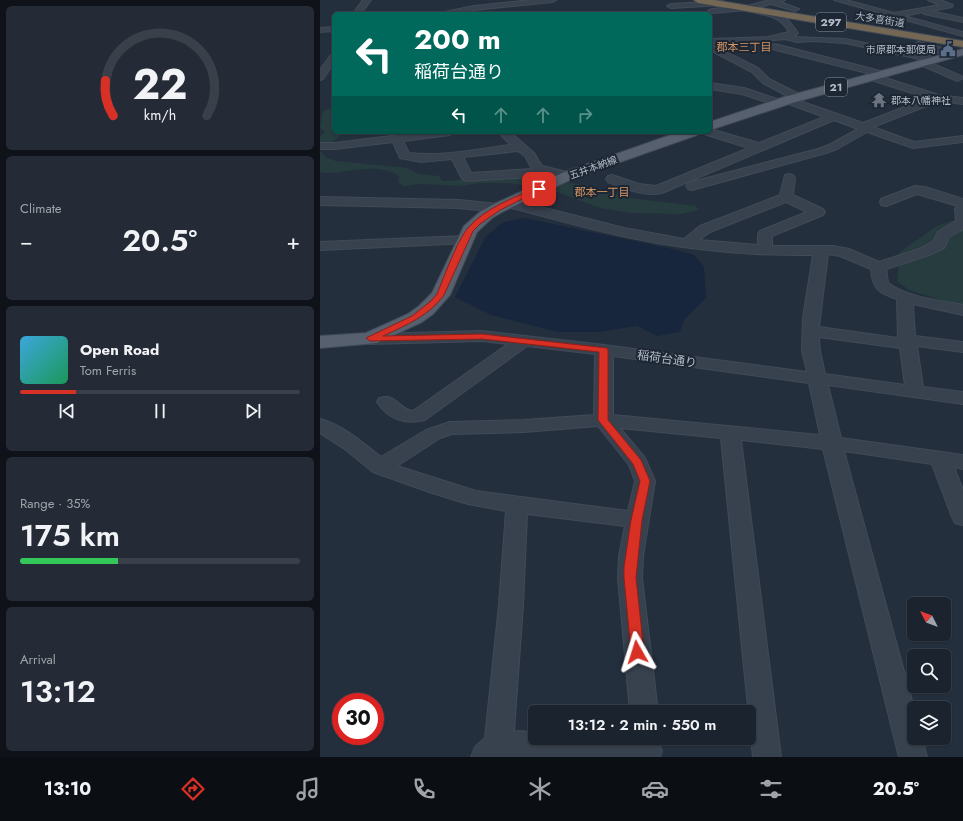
<!DOCTYPE html>
<html lang="en">
<head>
<meta charset="utf-8">
<style>
	body { margin:0; font-family:Jost,"Noto Sans JP",sans-serif; background:#242b36; color:#f1f3f6; height:100vh; display:flex; flex-direction:column; font-size:15px; white-space:nowrap }
	* { box-sizing:border-box; margin:0 }
	p { font-size:13px; color:#a0a4aa }
	.icon { flex:none; width:22px; height:22px; fill:none; stroke:currentColor; stroke-width:2; stroke-linecap:round; stroke-linejoin:round }
	.map { position:relative; flex:1; overflow:hidden }
	.panel { display:flex; flex-direction:column; gap:6px; padding:6px; background:#0f1319; width:320px }
	.panel>* { flex:none }
	.banner { position:absolute; left:12px; top:12px; width:380px; height:122px; border-radius:6px; box-shadow:0 1px 3px #0004,0 0 0 1px #39404a; background:#00695c; color:#fff; overflow:hidden }
	.needle { width:26px; rotate:312deg }
	.buttons { position:absolute; left:587px; top:597px; display:grid; gap:8px }
	.buttons a { display:grid; place-items:center; width:44px; height:44px; border-radius:6px; background:#1b232e; box-shadow:0 1px 3px #0004,0 0 0 1px #39404a; font-size:20px }
	.speed { position:absolute; left:12px; top:693px; display:flex; gap:8px; font-size:20px; font-weight:700; text-align:center }
	.speed>* { display:grid; place-content:center; width:52px; height:52px; border-radius:50%; background:#1b232e; box-shadow:0 1px 3px #0004,0 0 0 1px #39404a; line-height:1 }
	.speed .limit { border:6px solid #d22; background:#fff; color:#111 }
	.pin { position:absolute; display:grid; place-items:center; width:34px; height:34px; color:#fff; margin:-17px; border-radius:8px; box-shadow:0 2px 6px #0006 }
	.me { position:absolute; width:44px; margin:-22px; rotate:354deg; stroke-linejoin:round; filter:drop-shadow(0 0 3px #0008) }
	.turn { display:flex; align-items:center; gap:14px; height:84px; padding:0 16px; font-size:18px }
	.turn .icon { width:52px; height:52px; stroke-width:2.5 }
	.turn b { display:block; font-size:28px; line-height:34px }
	.lanes { display:flex; align-items:center; height:38px; padding:0 16px; background:#0003; justify-content:center; gap:20px; direction:ltr }
	.lanes .off { opacity:.35 }
	.big { font-size:30px; font-weight:600; line-height:1.1 }
	.panel .card { flex:1; display:flex; flex-direction:column; justify-content:center; gap:6px; min-width:0; padding:0 14px; border-radius:6px; background:#242b36 }
	.panel .dial { align-items:center; gap:0 }
	.dial svg { height:104px; overflow:visible; fill:none; stroke:#39404a; stroke-width:7; stroke-linecap:round; text-anchor:middle }
	.dial text { fill:#f1f3f6; stroke:none }
	.song { display:flex; align-items:center; gap:12px }
	.cover { width:48px; height:48px; border-radius:6px; background:linear-gradient(135deg,hsl(200 70% 55%),hsl(150 70% 35%)) }
	.played { height:4px; border-radius:2px; background:linear-gradient(90deg,#d93025 20%,#39404a 20%) }
	.keys { display:flex; justify-content:space-around; direction:ltr }
	.heat { display:flex; justify-content:space-between; align-items:center; font-size:22px; direction:ltr }
	.charge { height:6px; border-radius:3px; background:linear-gradient(90deg,#34c759 35%,#39404a 0) }
	.trip { position:absolute; left:208px; top:705px; width:228px; height:40px; border-radius:6px; background:#1b232e; box-shadow:0 1px 3px #0004,0 0 0 1px #39404a; font-weight:600; line-height:40px; text-align:center }
	.menu { display:flex; height:64px; justify-content:space-around; align-items:center; background:#0b0e12; color:#a0a4aa }
	.menu .icon { width:28px; height:28px }
	.menu .current { color:#d93025 }
	.menu b { font-size:18px; color:#f1f3f6 }
	main { display:flex; flex:1; min-height:0 }
	.map>svg:first-child { display:block }
	.green { fill:#263c3f }
	.water { fill:#17263c }
	.lines { fill:none; stroke-linecap:round; stroke-linejoin:round }
	.minor-casing { stroke:#414a57; stroke-width:2 }
	.major-casing { stroke:#414a57; stroke-width:2 }
	.highway-casing { stroke:#434c59; stroke-width:2 }
	.minor { fill:#38414e; fill-rule:evenodd }
	.major { fill:#56606e; fill-rule:evenodd }
	.highway { fill:#746855; fill-rule:evenodd }
	.route { fill:#d93025; stroke:#8d1f18 }
	.labels { text-anchor:middle; stroke-width:4; stroke-linejoin:round; paint-order:stroke }
	.far-street-label { font-size:10px; fill:#b4bcc9; stroke:#1d2633 }
	.far-poi-label { font-size:10px; fill:#b4bcc9; stroke:#1d2633; text-anchor:end }
	.shield { fill:#1d2633; stroke:#878f9c; stroke-width:1 }
	.shield-label { font-size:11px; font-weight:bold; fill:#b4bcc9 }
	.far-neighbourhood-label { font-size:11px; fill:#d59563; stroke:#1d2633 }
	.street-label { font-size:12px; fill:#b4bcc9; stroke:#1d2633 }
</style>
</head>
<body>
<main>
<section class="panel">
<div class="card dial"><svg viewBox="0 0 100 80">
<path d="M14 69A42 42 0 1 1 86 69"/>
<path d="M14 69A42 42 0 0 1 8 42" stroke="#d93025"/>
<text x="50" y="56" font-size="32" font-weight="700">22</text>
<text x="50" y="72" font-size="11">km/h</text>
</svg></div>
<div class="card"><p>Climate</p>
<div class="heat"><a>−</a><b class="big">20.5°</b><a>+</a></div>
</div>
<div class="card">
<div class="song"><i class="cover"></i><div><b>Open Road</b><p>Tom Ferris</p></div></div>
<div class="played"></div>
<div class="keys"><svg class="icon" aria-label="previous" viewBox="0 0 24 24"><path d="M18 5L8 12l10 7zM5 5v14"/></svg><svg class="icon" aria-label="pause" viewBox="0 0 24 24"><path d="M8 5v14M16 5v14"/></svg><svg class="icon" aria-label="next" viewBox="0 0 24 24"><path d="M6 5l10 7-10 7zM19 5v14"/></svg></div>
</div>
<div class="card"><p>Range · 35%</p><b class="big">175 km</b><div class="charge"></div></div>
<div class="card"><p>Arrival</p><b class="big">13:12</b></div>
</section>
<div class="map">
<svg width="643" height="757" viewBox="0 0 643 757">
	<rect width="100%" height="100%" fill="#242f3e"/>
	<g class="green">
		<path d="M14,107V132H25L11,143L0,148V136L5,132L0,127L3,111Z"/>
		<path d="M0,151L7,158L16,161L87,168L98,174L119,176L122,181L197,177L219,178L257,184L310,198L376,206L379,210L361,214L312,213L280,208L232,190L190,183H160L142,186L100,184L83,186L78,182L79,176C54,161 28,174 3,173L0,172Z"/>
		<path d="M643,217V307L589,290L577,281L580,252L617,226Z"/>
	</g>
	<path class="water" d="M205,218L357,250L374,255L384,267L386,298L364,320L360,332L337,336L317,326L279,332H238L171,315L135,297L166,236L184,222Z"/>
	<g class="lines">
		<g class="minor-casing">
			<g id="minor">
				<path d="M43,0H51L43,11V14H35V11Z"/>
				<path d="M211,0H236L232,2L154,10L138,14H124L125,12L154,6Z"/>
				<path d="M450,0H465L460,2L479,9L475,11L451,4L427,10L392,13L388,11L392,9L427,6Z"/>
				<path d="M514,0H526L574,13L620,5L608,0H620L633,5L632,7L611,11L643,18V22L604,14L603,12L584,16L643,32V36Z"/>
				<path d="M400,1H403V5L351,8L347,6L351,4Z"/>
				<path d="M436,9H439L463,15L469,21L478,33L474,37L525,39L615,57L618,58L619,60L618,62L604,60L641,76L643,78L638,81L635,80L601,65L600,63L604,60L525,43L495,41L477,42L465,39L435,42L390,43V39L448,37L469,32C461,18 451,16 436,13Z"/>
				<path d="M14,27V31L0,32V28Z"/>
				<path d="M598,42L639,52L640,54L636,57L595,47L594,45Z"/>
				<path d="M390,44L438,68L449,79L483,96L484,98L480,101L543,123L608,98L548,79L546,77L551,74L452,49L451,47L452,45L455,44L564,72L566,74L564,76L556,75L619,95L643,98V104L619,101L553,127L594,142L643,136V142L593,148L547,132L517,149L506,153L372,190L368,189L366,186L368,183L498,149L509,145L538,129L514,120L342,193C324,197 304,188 288,182L286,179L288,176L292,175L319,184L336,186L429,148L384,134L383,132H390V129L439,143L504,117L464,102L463,100L464,98H471L443,83L432,72L390,50Z"/>
				<path d="M14,54V63L3,79L0,80V70L11,55Z"/>
				<path d="M390,83L424,88L463,101L464,103L459,106L422,94L390,89Z"/>
				<path d="M103,132H135L130,135L83,141L89,153C122,157 158,149 191,145L178,132H190L214,153L222,166L251,173L253,176L251,179L247,180L222,174L212,177L147,181L143,180L141,177L132,159L101,162L80,158L73,142L15,149H0V143H15ZM198,151L205,156L212,169L151,173L143,157Z"/>
				<path d="M469,174L473,175L475,178L473,195L503,209L505,212L503,215L452,236V246H513L529,249L559,262L599,249L613,242L618,232L636,221L635,209L638,206L597,194L566,206L561,205L560,202L561,199L595,186L605,187L643,199V229L629,237L624,248L609,255L566,269L568,283C589,298 619,300 643,305V315L593,304L595,336L643,342V352L597,346L603,387L643,392V404L508,385L521,438L643,455V469L634,467L643,490V525L635,523L632,517L612,464L524,451L594,708V738H602L607,757H579L503,449L421,440L461,757H433L401,438L300,428L325,458L335,481L323,556L322,578L338,712H310L298,578L299,556L305,526L207,514L203,605L194,731L215,732V738H329L338,742L342,751L340,757H151L155,747L165,738L179,605L186,511L148,504L112,493L53,472L26,450L0,433V419C23,425 43,443 61,457L106,430L130,422L204,420L274,415L275,354L207,346L105,420C85,425 68,419 57,402L59,398C78,393 78,410 93,411L188,344L162,341L50,344L44,343L42,339L44,335L50,334L162,331L284,345L487,372L482,351L483,318L493,255C430,256 365,250 302,236C263,228 224,216 184,206L183,203L184,200L189,199L304,228L364,239L380,226L460,195L465,175ZM466,202L487,212L440,231L438,234V245L379,240L390,232ZM508,254L520,256L551,269C552,289 559,293 577,299L578,338L499,327ZM499,337L580,348L585,385L505,374L500,351ZM293,356L489,383L500,435L293,415ZM278,426L309,465L315,481L308,511L156,491L77,466L120,438L132,434L204,432Z"/>
				<path d="M0,197L139,200L178,204L183,205L185,208L183,211L178,212L139,208L0,205Z"/>
				<path d="M145,236L150,237L152,240L150,243L0,250V242Z"/>
			</g>
		</g>
		<g class="major-casing">
			<g id="major">
				<path d="M643,49V55L472,103L390,130V122L464,97Z"/>
				<path d="M359,132H379L377,135L252,179L184,211L172,218L157,232L130,295L113,314L102,322L57,343L0,348V336L46,333L88,314L99,306L112,293L144,226L160,212L172,205L242,173Z"/>
			</g>
		</g>
		<g class="highway-casing">
			<path id="highway" d="M374,0H394L643,41V47L378,3Z"/>
		</g>
		<use href="#minor" class="minor"/>
		<use href="#major" class="major"/>
		<use href="#highway" class="highway"/>
	</g>
	<path class="route" d="M217,187L222,189L180,210L160,224L153,231L124,295C109,316 86,325 63,336L162,334L287,348L288,350V420L321,460L330,481L322,520L316,578L324,652L322,656L317,658L313,656L311,652L304,578V567L311,520L320,481L313,464L278,420L279,352L162,339L50,341L46,338L92,316L111,301L117,294C124,277 137,241 148,228C165,208 194,198 217,187Z"/>
	<defs>
		<g id="civic-bare" transform="scale(1.2)"><path d="M-.6-6.5H3V-4.5H.6V-3L4-1V1h2V6H-6V1h2V-1L-.6-3ZM-1.2 2.5V6h2.4V2.5Z" fill="#5c6f8a" stroke="#1d2633" stroke-width="2.5" paint-order="stroke"/></g>
		<g id="temple-bare" transform="scale(1.2)"><path d="M0-6L5-2H3V0L6.5 2.5H4V6H1.5V3h-3V6H-4V2.5H-6.5L-3 0V-2H-5Z" fill="#6b7280" stroke="#1d2633" stroke-width="2.5" paint-order="stroke"/></g>
	</defs>
	<g fill-rule="evenodd">
		<use href="#civic-bare" x="628" y="49"/>
		<use href="#temple-bare" x="559" y="100"/>
	</g>
	<g class="labels">
		<g class="far-street-label">
			<text transform="translate(560 19) rotate(9)" y="4">大多喜街道</text>
			<text transform="translate(273 167) rotate(-20)" y="4">五井本納線</text>
		</g>
		<g class="far-poi-label">
			<text x="616" y="53">市原郡本郵便局</text>
			<text x="571" y="104" text-anchor="start">郡本八幡神社</text>
		</g>
		<g class="shield">
			<rect x="496" y="13" width="30" height="18" rx="3"/>
			<rect x="505" y="78" width="22" height="18" rx="3"/>
		</g>
		<g class="shield-label">
			<text x="511" y="26">297</text>
			<text x="516" y="91">21</text>
		</g>
		<g class="far-neighbourhood-label">
			<text x="424" y="51">郡本三丁目</text>
			<text x="282" y="196">郡本一丁目</text>
		</g>
		<g class="street-label">
			<text transform="translate(347 359) rotate(8)" y="4">稲荷台通り</text>
		</g>
	</g>
</svg>
<div class="buttons">
<a><svg class="needle" viewBox="-14 -14 28 28"><path d="M0-13l5 13h-10z" fill="#e53935"/><path d="M0 13l5-13h-10z" fill="#a0a4aa"/></svg></a>
<a><svg class="icon" aria-label="search" viewBox="0 0 24 24"><circle cx="10" cy="10" r="6"/><path d="M15 15l6 6"/></svg></a>
<a><svg class="icon" aria-label="layers" viewBox="0 0 24 24"><path d="M12 4l9 5-9 5-9-5zM3 14l9 5 9-5"/></svg></a>
</div>
<div class="speed"><div class="limit">30</div></div>
<div class="pin" style="left:219px;top:189px;background:#d93025"><svg class="icon" aria-label="arrive" viewBox="0 0 24 24"><path d="M6 21V4h12l-3 4 3 4H6"/></svg></div>
<svg class="me" style="left:317px;top:652px" viewBox="-20 -20 40 40"><path d="M0-17L14 15 0 8-14 15z" fill="#d93025" stroke="#fff" stroke-width="4"/></svg>
<div class="trip">13:12 · 2 min · 550 m</div>
<div class="banner">
<div class="turn"><svg class="icon" aria-label="left" viewBox="0 0 24 24"><path d="M17 20v-9H6M10 6l-5 5 5 5"/></svg><div><b>200 m</b>稲荷台通り</div></div>
<div class="lanes"><svg class="icon" aria-label="left" viewBox="0 0 24 24"><path d="M17 20v-9H6M10 6l-5 5 5 5"/></svg><svg class="icon off" aria-label="ahead" viewBox="0 0 24 24"><path d="M12 20V5M6 11l6-6 6 6"/></svg><svg class="icon off" aria-label="ahead" viewBox="0 0 24 24"><path d="M12 20V5M6 11l6-6 6 6"/></svg><svg class="icon off" aria-label="right" viewBox="0 0 24 24"><path d="M7 20v-9h11M14 6l5 5-5 5"/></svg></div>
</div>
</div>
</main>
<nav class="menu">
<b>13:10</b>
<svg class="icon current" aria-label="directions" viewBox="0 0 24 24"><path d="M12 3l9 9-9 9-9-9zM9 14v-3h6M13 9l2 2-2 2"/></svg>
<svg class="icon" aria-label="music" viewBox="0 0 24 24"><path d="M9 18V5l10-2v13"/><circle cx="6" cy="18" r="3"/><circle cx="16" cy="16" r="3"/></svg>
<svg class="icon" aria-label="phone" viewBox="0 0 24 24"><path d="M5 4h4l2 5-3 2q2 4 5 5l2-3 5 2v4C11 20 4 13 5 4z"/></svg>
<svg class="icon" aria-label="climate" viewBox="0 0 24 24"><path d="M12 3v18M4 7l16 10M4 17L20 7"/></svg>
<svg class="icon" aria-label="car" viewBox="0 0 24 24"><path d="M5 17H2v-5l4-1 3-4h7l3 4 3 1v5h-3M9 17h6M6 11h13"/><circle cx="7" cy="17" r="2"/><circle cx="17" cy="17" r="2"/></svg>
<svg class="icon" aria-label="filters" viewBox="0 0 24 24"><path d="M4 7h16M4 17h16"/><circle cx="9" cy="7" r="2"/><circle cx="15" cy="17" r="2"/></svg>
<b>20.5°</b>
</nav>
</body>
</html>
